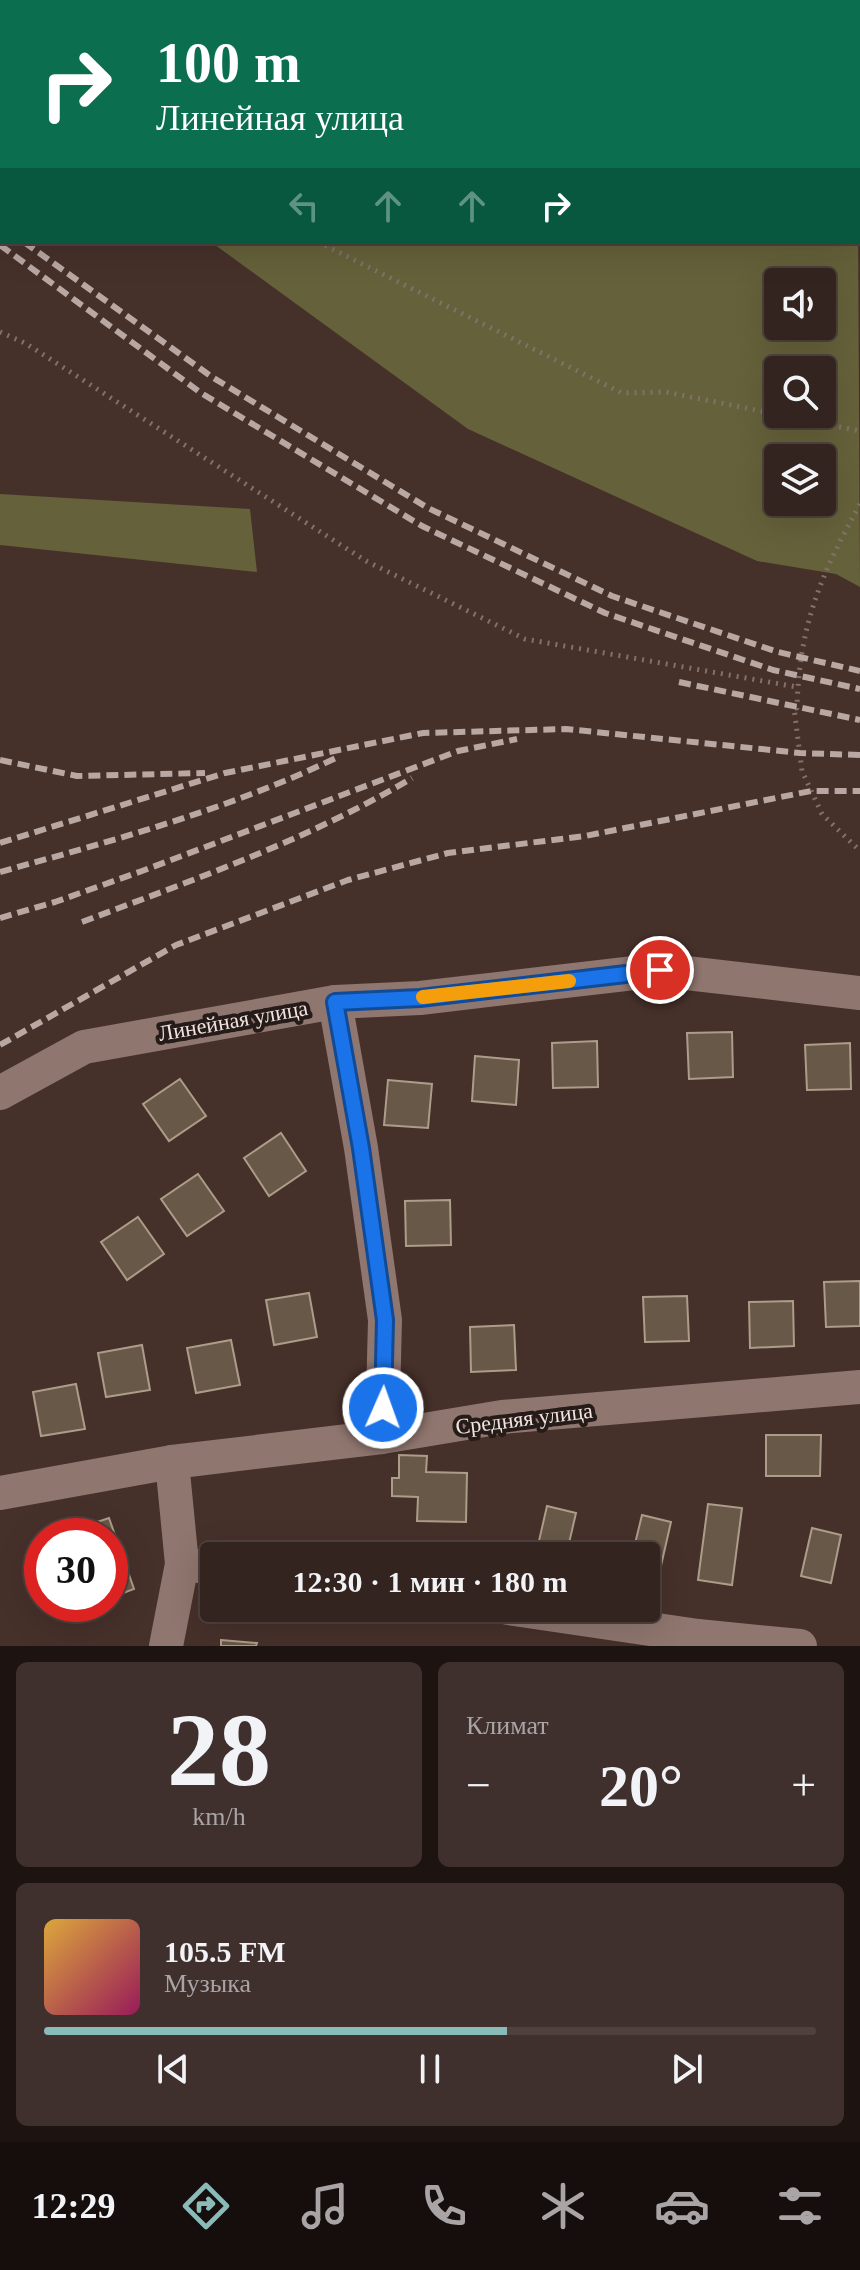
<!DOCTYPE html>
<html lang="ru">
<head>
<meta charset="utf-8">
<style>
	body { margin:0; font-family:Georgia,serif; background:#3f302d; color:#f1f3f6; height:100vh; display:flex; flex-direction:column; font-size:30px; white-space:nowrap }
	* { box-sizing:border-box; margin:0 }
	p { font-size:26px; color:#a9a4a5 }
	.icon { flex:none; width:44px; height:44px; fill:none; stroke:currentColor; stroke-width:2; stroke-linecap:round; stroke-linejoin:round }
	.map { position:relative; height:1646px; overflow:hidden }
	.side { display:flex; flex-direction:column; gap:16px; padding:16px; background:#1d1412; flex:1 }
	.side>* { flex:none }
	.hud { position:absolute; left:0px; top:0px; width:860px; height:244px; box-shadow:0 8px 32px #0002,0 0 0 2px #4e413e; background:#0b6e4f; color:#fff; overflow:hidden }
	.fabs { position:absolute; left:764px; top:268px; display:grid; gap:16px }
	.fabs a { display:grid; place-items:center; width:72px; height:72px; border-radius:8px; background:#342420; box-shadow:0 8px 32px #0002,0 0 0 2px #4e413e; font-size:40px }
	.speed { position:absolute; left:24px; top:1518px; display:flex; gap:16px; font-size:40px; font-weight:700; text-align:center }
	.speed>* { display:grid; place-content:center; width:104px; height:104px; border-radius:50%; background:#342420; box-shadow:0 8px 32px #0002,0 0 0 2px #4e413e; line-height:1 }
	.speed .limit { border:12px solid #d22; background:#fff; color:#111 }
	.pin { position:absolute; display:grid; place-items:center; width:68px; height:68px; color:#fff; margin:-34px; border:4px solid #fff; border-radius:50%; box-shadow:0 2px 8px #0007 }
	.me { position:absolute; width:88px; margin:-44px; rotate:2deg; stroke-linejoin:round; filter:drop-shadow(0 0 6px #0008) }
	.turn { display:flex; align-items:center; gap:28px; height:168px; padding:0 24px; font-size:36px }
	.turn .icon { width:104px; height:104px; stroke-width:2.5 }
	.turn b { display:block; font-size:56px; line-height:68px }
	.lanes { display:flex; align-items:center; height:76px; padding:0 24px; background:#0003; justify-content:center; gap:40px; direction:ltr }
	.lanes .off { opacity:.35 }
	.big { font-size:60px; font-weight:600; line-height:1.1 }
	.side .tile { flex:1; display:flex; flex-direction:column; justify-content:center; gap:12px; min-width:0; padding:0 28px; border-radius:12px; background:#3f302d }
	.side .dial { align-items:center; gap:0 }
	.dial b { font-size:104px; line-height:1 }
	.song { display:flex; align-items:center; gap:24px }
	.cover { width:96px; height:96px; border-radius:12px; background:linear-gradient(135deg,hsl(40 70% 55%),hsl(330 70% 35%)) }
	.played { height:8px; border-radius:4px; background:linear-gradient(90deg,#8bbbb9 60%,#4e413e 60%) }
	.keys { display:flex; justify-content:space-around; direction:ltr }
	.heat { display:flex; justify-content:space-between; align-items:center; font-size:44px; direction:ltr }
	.side .tiles { flex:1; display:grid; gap:16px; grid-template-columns:1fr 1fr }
	.tile:last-child { grid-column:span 2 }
	.trip { position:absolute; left:200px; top:1542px; width:460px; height:80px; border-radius:8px; background:#342420; box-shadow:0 8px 32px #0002,0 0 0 2px #4e413e; font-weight:600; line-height:80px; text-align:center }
	.tabs { display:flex; height:128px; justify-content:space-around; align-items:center; background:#150e0d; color:#a9a4a5 }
	.tabs .icon { width:56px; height:56px }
	.tabs .on { color:#8bbbb9 }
	.tabs b { font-size:36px; color:#f1f3f6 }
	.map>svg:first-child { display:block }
	.forest { fill:#65613a; fill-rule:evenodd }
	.building { fill:#685847; stroke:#ad9c89; stroke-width:2 }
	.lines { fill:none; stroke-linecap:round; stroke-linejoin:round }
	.path { stroke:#84706b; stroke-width:5; stroke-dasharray:2 6; stroke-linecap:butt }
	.minor { stroke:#8f766f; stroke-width:34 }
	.rail { stroke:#b8a7a3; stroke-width:6; stroke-dasharray:12 6; stroke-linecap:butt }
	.route-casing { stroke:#114b97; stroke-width:20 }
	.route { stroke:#1a73e8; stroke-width:14 }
	.slow { stroke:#f59e0b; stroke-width:14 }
	.labels { text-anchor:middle; stroke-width:8; stroke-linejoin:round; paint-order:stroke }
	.street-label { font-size:22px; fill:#f2e3e0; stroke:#251b18 }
</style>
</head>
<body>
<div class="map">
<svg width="860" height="1646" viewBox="0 0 860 1646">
	<rect width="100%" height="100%" fill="#46302a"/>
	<g class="forest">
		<path d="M257,0H628L630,2H255Z"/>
		<path d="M858,209L860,587L836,574L757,561L468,429L211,242H858ZM778,282H822V326H778ZM778,370H822V414H778ZM778,458H822V502H778Z"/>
		<path d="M0,494L250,509L257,572L0,545Z"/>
	</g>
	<g class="building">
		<path d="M732,1032L733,1077L689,1079L687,1033Z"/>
		<path d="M597,1041L598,1087L553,1088L552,1043Z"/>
		<path d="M850,1043L851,1089L807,1090L805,1045Z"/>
		<path d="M475,1056L519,1060L516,1105L472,1101Z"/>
		<path d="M180,1079L206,1116L169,1141L143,1104Z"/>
		<path d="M388,1080L432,1084L428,1128L384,1125Z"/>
		<path d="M281,1133L306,1171L269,1196L244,1158Z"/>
		<path d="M198,1174L224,1211L187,1236L161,1199Z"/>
		<path d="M450,1200L451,1245L406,1246L405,1201Z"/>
		<path d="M138,1217L164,1254L127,1280L101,1242Z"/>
		<path d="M860,1281V1326L826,1327L824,1282Z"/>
		<path d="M309,1293L317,1337L274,1345L266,1300Z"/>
		<path d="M687,1296L689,1341L645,1342L643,1297Z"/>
		<path d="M793,1301L794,1346L750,1348L749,1302Z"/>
		<path d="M514,1325L516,1370L471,1372L470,1327Z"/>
		<path d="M231,1340L240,1385L196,1393L187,1348Z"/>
		<path d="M142,1345L150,1390L106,1397L98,1353Z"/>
		<path d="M76,1384L85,1429L41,1436L33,1392Z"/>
		<path d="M766,1435H821L820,1476H766Z"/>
		<path d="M399,1455L427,1456L426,1472L467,1473L466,1522L417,1521L418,1497L392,1496V1478H399Z"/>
		<path d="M708,1504L742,1508L732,1585L698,1580Z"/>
		<path d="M547,1506L576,1513L566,1556L536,1554Z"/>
		<path d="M642,1515L671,1522L660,1570L646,1567V1556H632Z"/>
		<path d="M109,1518L134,1589L110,1598V1536H72L70,1531Z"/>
		<path d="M812,1528L841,1535L831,1583L801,1576Z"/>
		<path d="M221,1640L257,1643L256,1646H221Z"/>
	</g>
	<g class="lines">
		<g class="path">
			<path d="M0,211L2,209"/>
			<path d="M318,242L622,393L666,392L860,431"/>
			<path d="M0,332L25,343L366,561L525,639L797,687"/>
			<path d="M860,504C821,574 799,626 797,708H794L802,771L822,814L860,851"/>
		</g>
		<g class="minor">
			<path d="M17,0L20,2"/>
			<path d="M114,0L116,2"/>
			<path d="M671,0L674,2"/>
			<path d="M183,2L185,0"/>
			<path d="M858,173L860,175"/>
			<path d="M335,1002L361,1148L385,1320L382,1437"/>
			<path d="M0,1093L84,1047L335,1002L420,998L660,970L860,993"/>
			<path d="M0,1493L172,1462L382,1437L502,1417L860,1387"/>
			<path d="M182,1564L214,1568"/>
			<path d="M508,1608L698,1636L800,1646"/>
			<path d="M166,1646L182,1564L172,1462"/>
		</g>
		<g class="rail">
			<path d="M0,222L2,223"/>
			<path d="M24,242L212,377L428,508L612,596L778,652L860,671"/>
			<path d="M0,245L201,393L422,526L605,613L773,670L860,689"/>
			<path d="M679,682L860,720"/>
			<path d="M0,760L77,776L205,773"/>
			<path d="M0,843L225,773L423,733L566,729L800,753L860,755"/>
			<path d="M0,872C115,840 233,808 340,756"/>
			<path d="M0,918L55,902L142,871L458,751L517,739"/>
			<path d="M82,922C195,879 308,840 412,778"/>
			<path d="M0,1045L176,945L348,880L448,853L585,836L811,791H860"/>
		</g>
	</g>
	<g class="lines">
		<g class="route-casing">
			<path id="route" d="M383,1408L385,1320L361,1148L335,1002L420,998L660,970"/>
		</g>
		<use href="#route" class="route"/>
		<path class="slow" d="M423,997L569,981"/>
	</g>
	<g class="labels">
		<g class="street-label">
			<text transform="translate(233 1020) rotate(-10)" y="8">Линейная улица</text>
			<text transform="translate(524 1418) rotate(-7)" y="8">Средняя улица</text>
		</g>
	</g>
</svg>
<div class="fabs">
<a><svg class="icon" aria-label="sound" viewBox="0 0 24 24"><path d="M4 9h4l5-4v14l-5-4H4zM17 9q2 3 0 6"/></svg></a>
<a><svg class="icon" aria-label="search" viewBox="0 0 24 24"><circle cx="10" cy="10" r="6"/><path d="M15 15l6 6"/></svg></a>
<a><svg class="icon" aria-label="layers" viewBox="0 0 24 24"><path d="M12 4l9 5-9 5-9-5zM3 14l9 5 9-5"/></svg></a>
</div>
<div class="speed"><div class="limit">30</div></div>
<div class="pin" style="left:660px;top:970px;background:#d93025"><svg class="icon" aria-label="arrive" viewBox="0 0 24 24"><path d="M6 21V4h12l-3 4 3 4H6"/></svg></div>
<svg class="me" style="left:383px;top:1408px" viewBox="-20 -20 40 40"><circle r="17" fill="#1a73e8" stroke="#fff" stroke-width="3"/><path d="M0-11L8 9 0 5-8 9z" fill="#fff"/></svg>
<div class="trip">12:30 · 1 мин · 180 m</div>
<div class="hud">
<div class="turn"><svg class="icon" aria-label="right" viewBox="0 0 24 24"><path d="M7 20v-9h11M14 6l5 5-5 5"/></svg><div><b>100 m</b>Линейная улица</div></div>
<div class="lanes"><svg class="icon off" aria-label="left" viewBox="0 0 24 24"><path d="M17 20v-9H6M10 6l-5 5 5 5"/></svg><svg class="icon off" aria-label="ahead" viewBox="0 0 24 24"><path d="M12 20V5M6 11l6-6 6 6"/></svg><svg class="icon off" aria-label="ahead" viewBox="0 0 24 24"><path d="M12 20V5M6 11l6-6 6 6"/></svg><svg class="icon" aria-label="right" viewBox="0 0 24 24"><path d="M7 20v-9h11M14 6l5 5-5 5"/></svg></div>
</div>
</div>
<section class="side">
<div class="tiles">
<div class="tile dial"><b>28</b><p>km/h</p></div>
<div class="tile"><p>Климат</p>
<div class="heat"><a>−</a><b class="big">20°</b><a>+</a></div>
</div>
<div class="tile">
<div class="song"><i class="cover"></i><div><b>105.5 FM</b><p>Музыка</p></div></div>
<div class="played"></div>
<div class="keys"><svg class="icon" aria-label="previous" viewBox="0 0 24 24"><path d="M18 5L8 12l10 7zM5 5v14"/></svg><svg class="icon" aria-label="pause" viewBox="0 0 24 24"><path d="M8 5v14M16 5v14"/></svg><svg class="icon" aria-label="next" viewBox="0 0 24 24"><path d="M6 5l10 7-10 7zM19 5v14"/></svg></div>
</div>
</div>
</section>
<nav class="tabs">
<b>12:29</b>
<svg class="icon on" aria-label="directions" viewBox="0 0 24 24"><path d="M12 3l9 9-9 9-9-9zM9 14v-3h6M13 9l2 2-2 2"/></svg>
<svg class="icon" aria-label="music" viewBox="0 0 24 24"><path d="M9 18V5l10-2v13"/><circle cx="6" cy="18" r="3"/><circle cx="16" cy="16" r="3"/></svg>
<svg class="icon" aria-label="phone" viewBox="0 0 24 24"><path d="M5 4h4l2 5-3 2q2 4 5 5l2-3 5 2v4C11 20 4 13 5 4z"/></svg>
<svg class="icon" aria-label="climate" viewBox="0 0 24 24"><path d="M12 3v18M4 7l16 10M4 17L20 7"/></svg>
<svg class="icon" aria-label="car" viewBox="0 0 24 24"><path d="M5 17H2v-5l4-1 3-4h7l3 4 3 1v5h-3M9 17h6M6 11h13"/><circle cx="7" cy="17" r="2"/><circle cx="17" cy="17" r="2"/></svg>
<svg class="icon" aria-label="filters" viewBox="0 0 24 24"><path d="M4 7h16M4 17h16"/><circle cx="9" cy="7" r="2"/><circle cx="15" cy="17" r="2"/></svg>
</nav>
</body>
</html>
